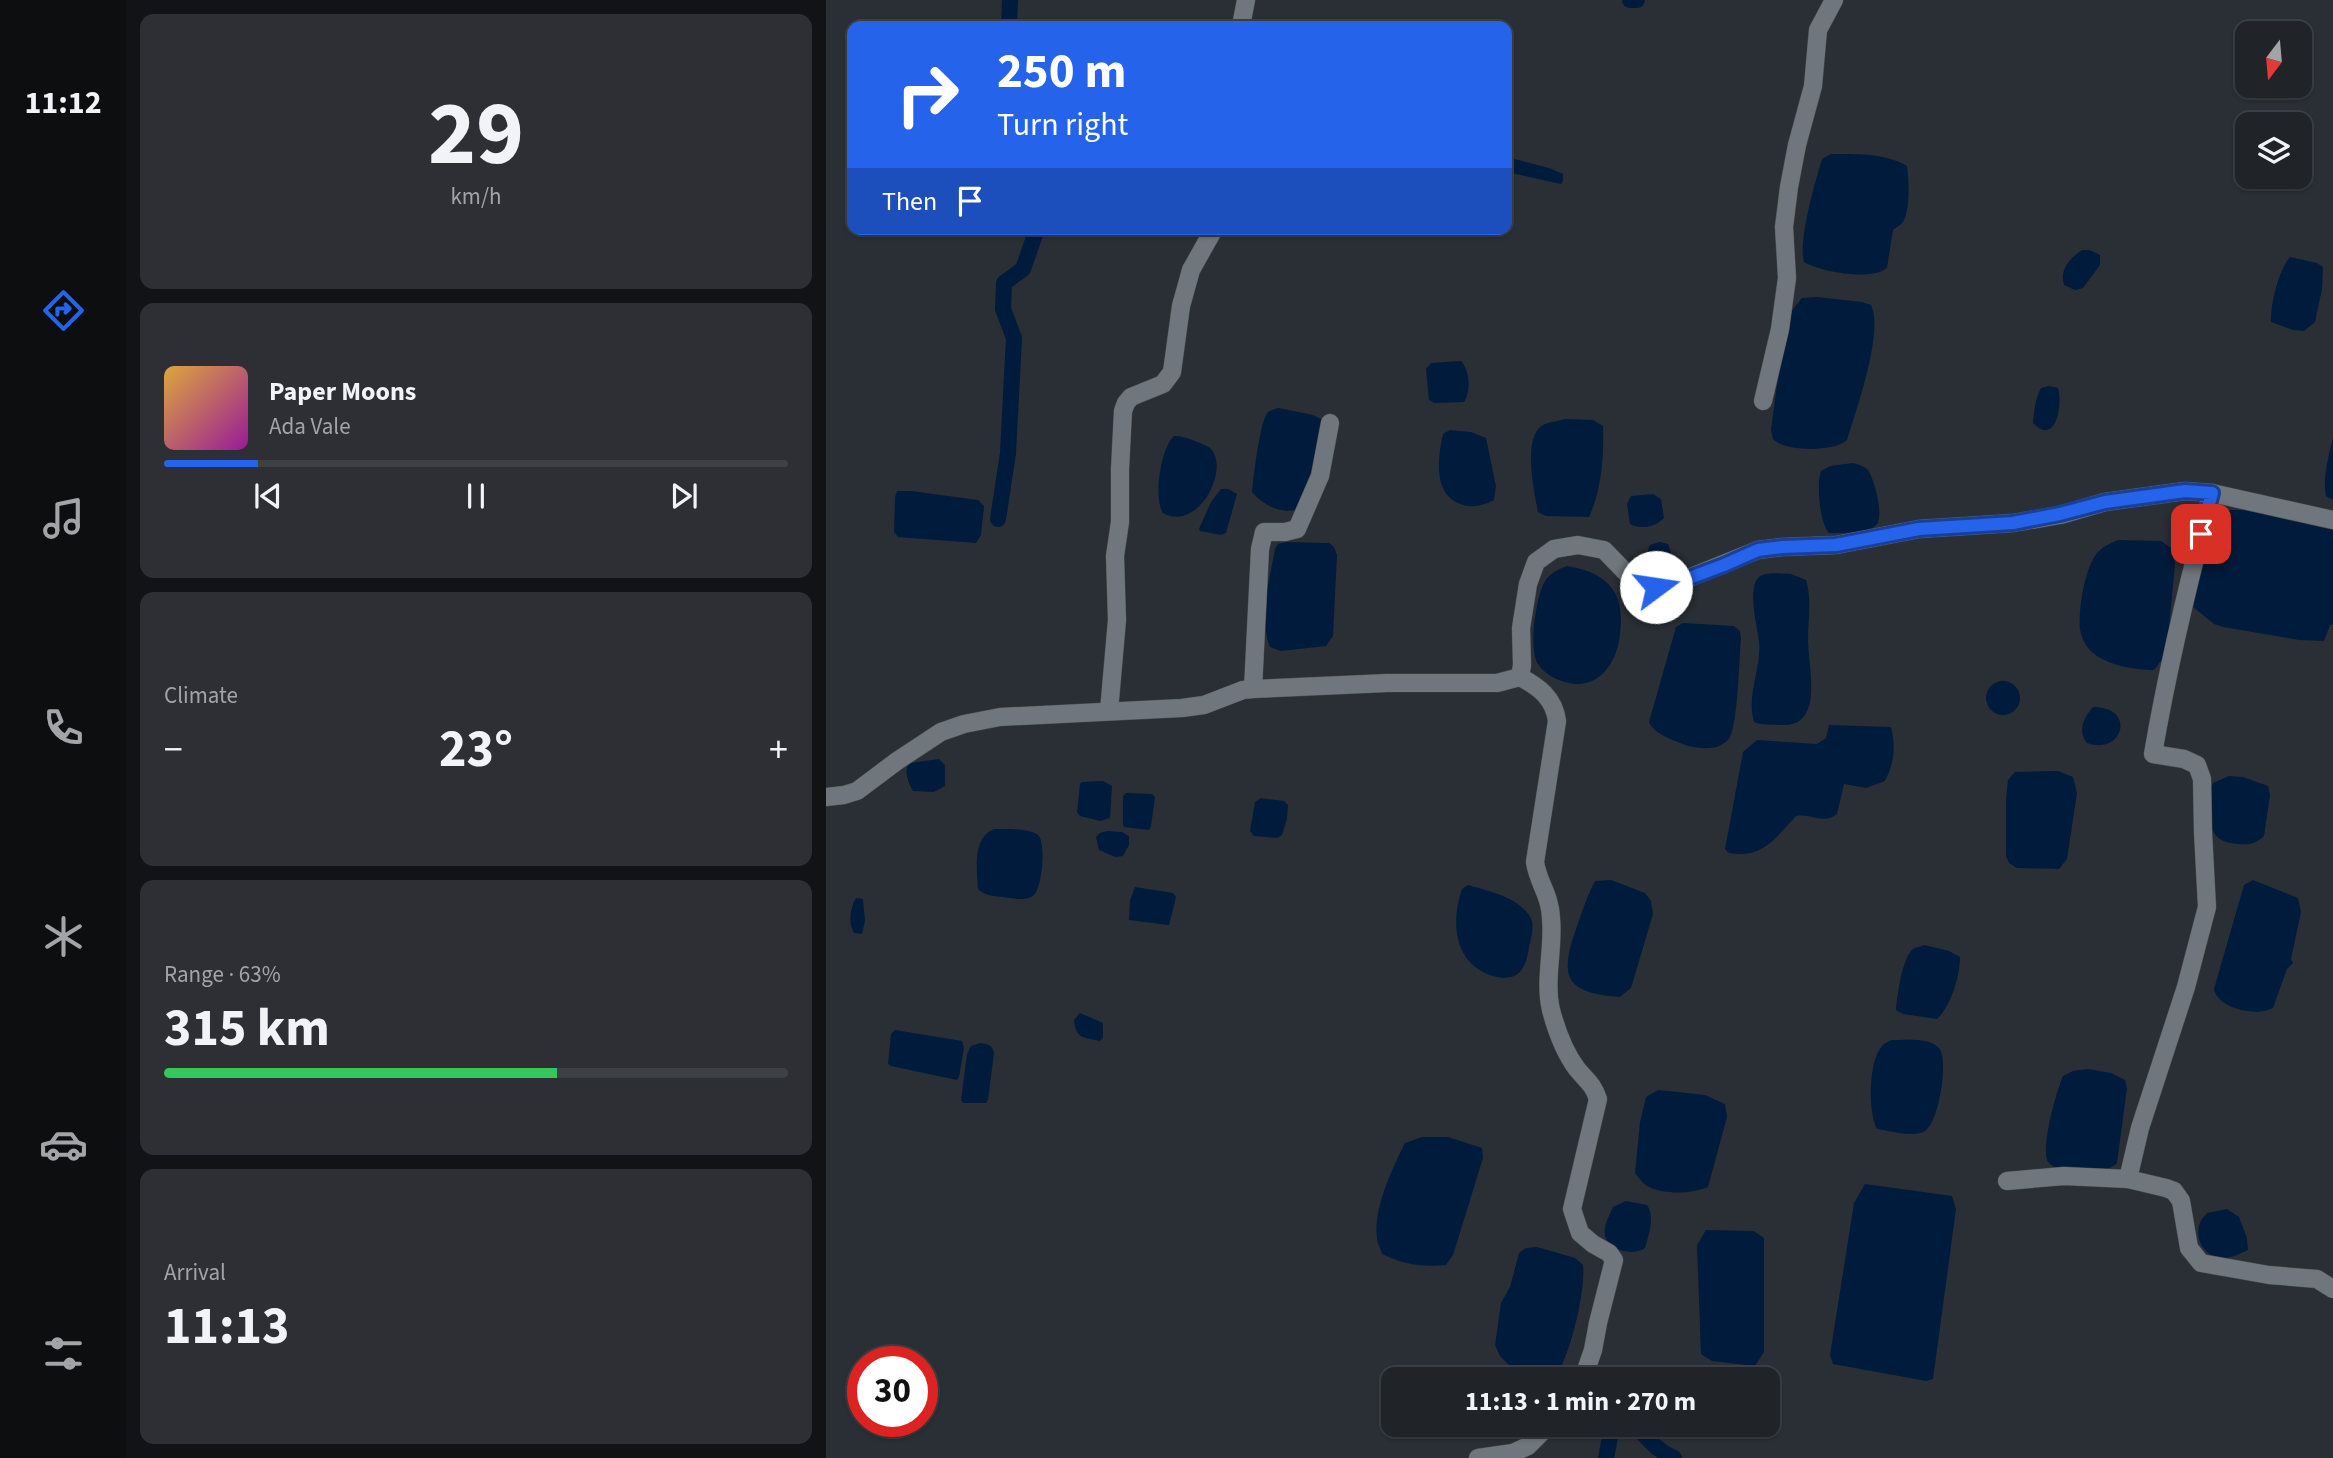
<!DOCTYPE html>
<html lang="en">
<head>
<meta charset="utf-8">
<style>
	body { margin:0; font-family:"Source Sans 3",sans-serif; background:#2d2f34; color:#f1f3f6; height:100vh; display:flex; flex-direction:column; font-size:26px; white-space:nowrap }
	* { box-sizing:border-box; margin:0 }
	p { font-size:23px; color:#a2a4a8 }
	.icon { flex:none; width:38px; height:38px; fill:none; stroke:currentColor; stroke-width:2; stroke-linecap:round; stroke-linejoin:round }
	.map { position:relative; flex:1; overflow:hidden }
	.details { display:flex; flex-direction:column; gap:14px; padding:14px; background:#121316; width:700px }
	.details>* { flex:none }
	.top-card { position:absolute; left:21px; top:21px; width:665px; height:214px; border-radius:14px; box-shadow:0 2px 5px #0004,0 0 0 2px #3d4045; background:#2563eb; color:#fff; overflow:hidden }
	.needle { width:46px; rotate:196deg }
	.tools { position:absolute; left:1409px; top:21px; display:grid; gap:14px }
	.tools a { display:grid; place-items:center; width:77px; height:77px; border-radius:14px; background:#202328; box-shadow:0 2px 5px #0004,0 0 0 2px #3d4045; font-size:35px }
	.speed { position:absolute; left:21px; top:1346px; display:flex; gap:14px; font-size:35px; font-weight:700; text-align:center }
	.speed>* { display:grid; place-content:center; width:91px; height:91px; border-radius:50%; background:#202328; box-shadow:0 2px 5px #0004,0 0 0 2px #3d4045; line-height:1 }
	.speed .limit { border:10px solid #d22; background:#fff; color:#111 }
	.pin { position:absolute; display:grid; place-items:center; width:60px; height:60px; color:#fff; margin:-30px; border-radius:14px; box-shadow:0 4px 10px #0006 }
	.me { position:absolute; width:77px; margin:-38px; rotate:76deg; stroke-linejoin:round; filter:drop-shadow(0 0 5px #0008) }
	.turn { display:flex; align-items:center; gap:24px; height:147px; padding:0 35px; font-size:32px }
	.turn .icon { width:91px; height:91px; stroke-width:2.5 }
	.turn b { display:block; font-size:49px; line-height:60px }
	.then { display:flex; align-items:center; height:66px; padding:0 35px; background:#0003; gap:14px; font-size:26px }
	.big { font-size:52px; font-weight:700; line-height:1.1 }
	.details .tile { flex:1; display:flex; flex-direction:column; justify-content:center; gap:10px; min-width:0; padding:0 24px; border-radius:14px; background:#2d2f34 }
	.details .dial { align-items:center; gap:0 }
	.dial b { font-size:91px; line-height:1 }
	.song { display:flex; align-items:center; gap:21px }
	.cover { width:84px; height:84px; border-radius:10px; background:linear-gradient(135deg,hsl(40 70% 55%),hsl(300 70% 35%)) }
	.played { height:7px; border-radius:4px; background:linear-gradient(90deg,#2563eb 15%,#3d4045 15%) }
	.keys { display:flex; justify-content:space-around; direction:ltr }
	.heat { display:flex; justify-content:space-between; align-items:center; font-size:38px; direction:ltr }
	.charge { height:10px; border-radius:5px; background:linear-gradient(90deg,#34c759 63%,#3d4045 0) }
	.trip { position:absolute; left:555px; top:1367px; width:399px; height:70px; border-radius:14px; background:#202328; box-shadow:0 2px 5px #0004,0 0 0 2px #3d4045; font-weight:700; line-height:70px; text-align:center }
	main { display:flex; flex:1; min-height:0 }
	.tabs { display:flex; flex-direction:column; width:126px; justify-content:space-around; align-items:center; background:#0d0e10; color:#a2a4a8 }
	.tabs .icon { width:49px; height:49px }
	.tabs .selected { color:#2563eb }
	.tabs b { font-size:32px; color:#f1f3f6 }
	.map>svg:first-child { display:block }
	.water { fill:#001b3c }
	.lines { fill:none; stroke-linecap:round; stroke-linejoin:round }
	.canal { stroke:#001b3c; stroke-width:16 }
	.minor-casing { stroke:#484c51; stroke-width:19 }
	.minor { stroke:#70767d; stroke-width:18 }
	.route-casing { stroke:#184099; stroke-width:18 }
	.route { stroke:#2563eb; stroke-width:12 }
</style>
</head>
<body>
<main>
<nav class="tabs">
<b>11:12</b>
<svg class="icon selected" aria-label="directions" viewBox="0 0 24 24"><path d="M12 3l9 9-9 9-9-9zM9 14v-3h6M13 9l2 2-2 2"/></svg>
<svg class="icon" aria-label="music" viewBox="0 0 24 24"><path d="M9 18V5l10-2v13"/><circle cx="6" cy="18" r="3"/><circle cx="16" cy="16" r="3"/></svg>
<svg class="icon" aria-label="phone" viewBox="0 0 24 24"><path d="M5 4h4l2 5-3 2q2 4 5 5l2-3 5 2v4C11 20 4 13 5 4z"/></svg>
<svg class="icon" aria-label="climate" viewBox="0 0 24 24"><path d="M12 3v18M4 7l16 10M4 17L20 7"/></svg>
<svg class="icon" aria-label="car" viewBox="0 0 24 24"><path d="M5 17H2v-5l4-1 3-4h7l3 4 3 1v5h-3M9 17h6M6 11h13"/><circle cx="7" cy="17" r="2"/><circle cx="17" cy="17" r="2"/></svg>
<svg class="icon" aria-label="filters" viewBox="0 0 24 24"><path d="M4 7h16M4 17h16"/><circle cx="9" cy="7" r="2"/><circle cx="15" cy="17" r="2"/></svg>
</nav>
<section class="details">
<div class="tile dial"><b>29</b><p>km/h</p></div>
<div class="tile">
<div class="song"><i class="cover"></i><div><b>Paper Moons</b><p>Ada Vale</p></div></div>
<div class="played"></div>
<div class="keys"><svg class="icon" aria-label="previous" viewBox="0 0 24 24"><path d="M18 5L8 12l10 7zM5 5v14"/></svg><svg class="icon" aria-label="pause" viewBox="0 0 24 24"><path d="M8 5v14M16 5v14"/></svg><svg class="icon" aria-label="next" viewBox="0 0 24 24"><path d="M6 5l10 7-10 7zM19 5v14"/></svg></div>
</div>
<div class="tile"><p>Climate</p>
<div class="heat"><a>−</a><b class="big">23°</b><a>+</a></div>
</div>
<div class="tile"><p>Range · 63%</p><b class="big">315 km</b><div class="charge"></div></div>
<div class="tile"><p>Arrival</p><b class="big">11:13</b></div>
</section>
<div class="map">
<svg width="1507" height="1458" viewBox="0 0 1507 1458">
	<rect width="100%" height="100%" fill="#2a2f35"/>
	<g class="water">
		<path d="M1005,154C1030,154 1060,153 1081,166C1083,182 1084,203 1079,218C1077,224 1071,227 1067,230L1061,268C1045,281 995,272 978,262C972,240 989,183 996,159Z"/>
		<path d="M681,157L723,168L737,174V180L735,184L681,172Z"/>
		<path d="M1256,250H1264L1274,255V265L1257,288L1249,290L1238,285C1233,270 1244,258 1256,250Z"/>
		<path d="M1464,257L1491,263L1497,267L1496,289L1489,322L1478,331L1467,330L1445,322C1444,305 1453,269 1464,257Z"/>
		<path d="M991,297L1036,302L1045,305C1058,333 1030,410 1021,440C1009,452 959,452 947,439L945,430L953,369L964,313L976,298Z"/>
		<path d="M635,361C644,371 645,391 638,402L608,403L603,400L600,369L605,363Z"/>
		<path d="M1223,386L1232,388C1237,404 1230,447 1207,423C1208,410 1209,400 1215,388Z"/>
		<path d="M453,408L487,415L495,419C499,443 483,491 469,510C453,513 437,505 426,492C427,479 434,420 442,412C445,410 449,409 453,408Z"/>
		<path d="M739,419L767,420L777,426C778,455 776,489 763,517L720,516L712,512C708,492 696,437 717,425C723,422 733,421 739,419Z"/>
		<path d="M624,430L645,432L660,438L670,486L668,500C657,506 644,509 632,503C607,492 612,457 617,434Z"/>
		<path d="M348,436C356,436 362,438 369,441C374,443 380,445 384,448C405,467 373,533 337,513C327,499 335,447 348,436Z"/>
		<path d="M1507,437V500L1500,496C1496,477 1503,456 1507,437Z"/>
		<path d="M1027,463C1032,464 1038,466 1042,470C1048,479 1058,514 1051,524C1044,534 1015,533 1003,533C994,524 990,484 995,471L1004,466Z"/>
		<path d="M395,489H402L411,494L400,533L395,535L374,531L373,529L385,502Z"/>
		<path d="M71,491H85L152,500L158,506L155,535L150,543L72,537L68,532L69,497Z"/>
		<path d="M827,494L835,499L838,518C829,527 816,530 804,524L801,504L805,496Z"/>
		<path d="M1405,510H1418L1507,530V625H1504L1498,641L1473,640L1397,627L1388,624L1367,607L1369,591L1392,517Z"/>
		<path d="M1292,540L1335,541L1347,549L1349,564L1342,638L1337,658L1328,670C1310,670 1279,665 1266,652C1260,647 1255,637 1254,629C1252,610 1259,564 1273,551C1278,546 1285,543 1292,540Z"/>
		<path d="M460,542L503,543L508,547L511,555L507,636L500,646L455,651L444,647C432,617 444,580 449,549L452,544Z"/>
		<path d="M834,542L842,544L848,561L845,568L828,569C820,563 820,554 824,545Z"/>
		<path d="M741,566C786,573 801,597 793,641C787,672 765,693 733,680C725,677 716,671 712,664C702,649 710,596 719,581C724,573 733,569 741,566Z"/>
		<path d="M965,574L980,580C986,600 982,619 982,640C982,666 999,728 955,725C946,724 936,726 928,722C920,694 936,668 933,641C931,626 921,588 933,577C940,571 957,574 965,574Z"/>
		<path d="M857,623L908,626L914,631L915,639C913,659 912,721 904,737C895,752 873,749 859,745C847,740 828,734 823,722L850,627Z"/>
		<circle cx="1177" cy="698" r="17"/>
		<path d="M1267,707C1311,707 1297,756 1261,743C1251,731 1258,717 1267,707Z"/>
		<path d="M1003,725L1065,727C1070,746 1068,764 1059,781L1040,788L1018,784L1011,814C997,825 985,813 970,816C949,838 937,859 903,853L899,849L917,752L931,740L991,744L1000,738Z"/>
		<path d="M113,759L119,765V786L108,792L87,791C82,783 77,769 84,763Z"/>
		<path d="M1232,771L1247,777L1251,793L1241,859L1233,869L1191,868L1183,863L1180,856V799L1182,780L1189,772Z"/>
		<path d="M1403,776L1417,777L1442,786L1444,795L1438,836C1430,844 1423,845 1412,844C1385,842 1384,828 1384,805C1384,797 1384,790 1387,783Z"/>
		<path d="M277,781L286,786L284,818L274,821L254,816L251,812L254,784L256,782Z"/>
		<path d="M300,793L326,794L329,797L325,826L323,830L298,827L297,824V796Z"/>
		<path d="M435,798L458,801L462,805L461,819L456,835L451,838L428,836L424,831L429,802Z"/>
		<path d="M168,829C181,829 199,828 211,834C221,840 216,888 208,895C200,902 187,898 177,897C167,896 159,896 152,889C151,869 146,838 168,829Z"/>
		<path d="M281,831L296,832L303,836V845L297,856L289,857L273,850L270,837L274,833Z"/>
		<path d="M785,880L819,893L825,901L827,914L805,988L794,997C744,993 732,981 749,932C755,915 760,898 769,881Z"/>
		<path d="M1427,880L1472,898L1475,912L1465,959L1467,963L1461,969L1447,1008C1431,1017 1392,1009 1388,989L1418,885Z"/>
		<path d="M642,885C663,891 697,898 706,921C708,928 705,939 703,947C702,956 699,970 690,975C683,979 672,978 664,975C627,961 625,921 636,889Z"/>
		<path d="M309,887L347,893L350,897L343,925L303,920L304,900Z"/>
		<path d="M30,898L37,899L39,921L36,934L28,933C22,923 24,908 30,898Z"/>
		<path d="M1098,945L1123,951L1134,957C1134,976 1125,1006 1111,1019L1077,1014L1070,1010C1071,997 1076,958 1087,949C1090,947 1094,947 1098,945Z"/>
		<path d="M254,1013L277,1023V1038L274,1041C257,1037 250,1039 248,1020Z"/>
		<path d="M69,1030L136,1041L138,1048L133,1077L131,1080L65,1066L62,1064L65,1034Z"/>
		<path d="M1066,1040C1079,1040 1103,1037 1113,1048C1123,1059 1113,1123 1099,1131C1087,1138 1065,1131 1051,1129C1042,1112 1042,1062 1056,1046C1058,1043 1062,1042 1066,1040Z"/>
		<path d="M154,1043C162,1044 166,1045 168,1053L162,1100L160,1103H137L135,1100L141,1054L145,1046Z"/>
		<path d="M1262,1069L1285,1073L1299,1080L1301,1088L1291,1163C1280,1173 1268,1170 1254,1169C1245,1169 1230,1171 1223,1163C1213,1151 1231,1090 1237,1076L1247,1071Z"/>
		<path d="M832,1090L879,1095L899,1104L901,1117L882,1187C866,1194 838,1195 821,1186C816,1183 813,1178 809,1173L814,1122L820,1097Z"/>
		<path d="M596,1137H622L656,1148L657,1158L627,1255L620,1265C594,1267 580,1265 556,1254C555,1249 551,1243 551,1238C547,1209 566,1169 579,1143Z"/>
		<path d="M1039,1184L1126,1196L1130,1209L1107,1379L1100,1381L1007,1364L1004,1355L1028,1203Z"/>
		<path d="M800,1201L821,1205C829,1216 823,1235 819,1248C808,1256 783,1251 779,1236C777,1226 783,1216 787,1207Z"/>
		<path d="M1401,1209L1413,1217L1421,1238L1422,1250C1413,1254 1404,1259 1394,1258C1378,1256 1368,1238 1374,1223C1375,1219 1378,1217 1381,1213Z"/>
		<path d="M880,1230L928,1231L938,1238V1352L929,1366L886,1361L875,1354L871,1245Z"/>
		<path d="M711,1247L749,1258L757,1265C760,1289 744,1358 729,1377L707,1375L685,1367L674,1356L669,1345L675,1303L684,1287L693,1253L700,1248Z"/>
	</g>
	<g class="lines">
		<g class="canal">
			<path d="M804,0H811"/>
			<path d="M183,26L184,0"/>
			<path d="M172,519L182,453L188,338L177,309L178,283L197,269L211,229"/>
			<path d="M806,1424L809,1425C822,1439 830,1450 848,1458"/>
			<path d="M780,1458L785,1432L792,1424"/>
		</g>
		<g class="minor-casing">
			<g id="minor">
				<path d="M415,26L420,0"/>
				<path d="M937,401L954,329L961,278L958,227L963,187L971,145L987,86L992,30L1008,0"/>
				<path d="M694,677C713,687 728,698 731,721L709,862C712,883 724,894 725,918C728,948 718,980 725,1010C730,1029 739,1053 751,1069C761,1081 767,1084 772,1099L746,1209L754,1233L767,1244L783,1253L788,1260L772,1323L767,1350L757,1379"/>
				<path d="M427,689L434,549L438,532H459L471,529L494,476L504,423"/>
				<path d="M283,711L291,620L289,556L294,522V469L297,411L300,403L305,397L337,384L346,372L355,306L365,270L388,229"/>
				<path d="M0,797L18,795L31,791L71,761L115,732L138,724L174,717L356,708L378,705L417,690L427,689L561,683H671L694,677L696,665L695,628L702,584L710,562L728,549L752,545L778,550L811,584L830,587L850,583L932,550L956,547L1010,545L1093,529L1187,523L1234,515L1279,502L1359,491L1386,493L1507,520"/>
				<path d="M1302,1179L1314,1128L1360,987L1381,907L1377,832L1376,779L1371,765L1358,759L1327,754C1342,666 1363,579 1386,493"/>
				<path d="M1181,1181L1238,1176L1302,1179L1340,1188L1348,1191L1355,1201L1363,1248L1375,1263L1443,1275L1491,1279L1507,1289"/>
				<path d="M652,1458L687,1453L702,1446L724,1424"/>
			</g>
		</g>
		<use href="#minor" class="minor"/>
	</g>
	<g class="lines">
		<g class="route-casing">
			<path id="route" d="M830,587L850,583L898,565L932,550L956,547L1010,545L1093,529L1187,523L1234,514L1279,502L1323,496L1359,491L1386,493L1375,534"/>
		</g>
		<use href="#route" class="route"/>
	</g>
</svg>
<div class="tools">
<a><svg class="needle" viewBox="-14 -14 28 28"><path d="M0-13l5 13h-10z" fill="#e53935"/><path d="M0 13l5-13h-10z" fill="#a2a4a8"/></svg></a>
<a><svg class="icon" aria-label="layers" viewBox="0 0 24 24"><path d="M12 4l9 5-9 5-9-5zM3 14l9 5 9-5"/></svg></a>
</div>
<div class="speed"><div class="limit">30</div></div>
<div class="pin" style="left:1375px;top:534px;background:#d93025"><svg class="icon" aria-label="arrive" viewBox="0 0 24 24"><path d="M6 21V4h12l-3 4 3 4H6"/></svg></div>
<svg class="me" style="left:830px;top:587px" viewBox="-20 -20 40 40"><circle r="19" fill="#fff"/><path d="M0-13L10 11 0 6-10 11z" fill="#2563eb"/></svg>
<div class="trip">11:13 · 1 min · 270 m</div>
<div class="top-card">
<div class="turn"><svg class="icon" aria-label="right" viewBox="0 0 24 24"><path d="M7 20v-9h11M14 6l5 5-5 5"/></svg><div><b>250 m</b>Turn right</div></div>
<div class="then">Then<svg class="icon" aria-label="arrive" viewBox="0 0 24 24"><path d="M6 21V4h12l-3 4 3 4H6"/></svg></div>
</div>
</div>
</main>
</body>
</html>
